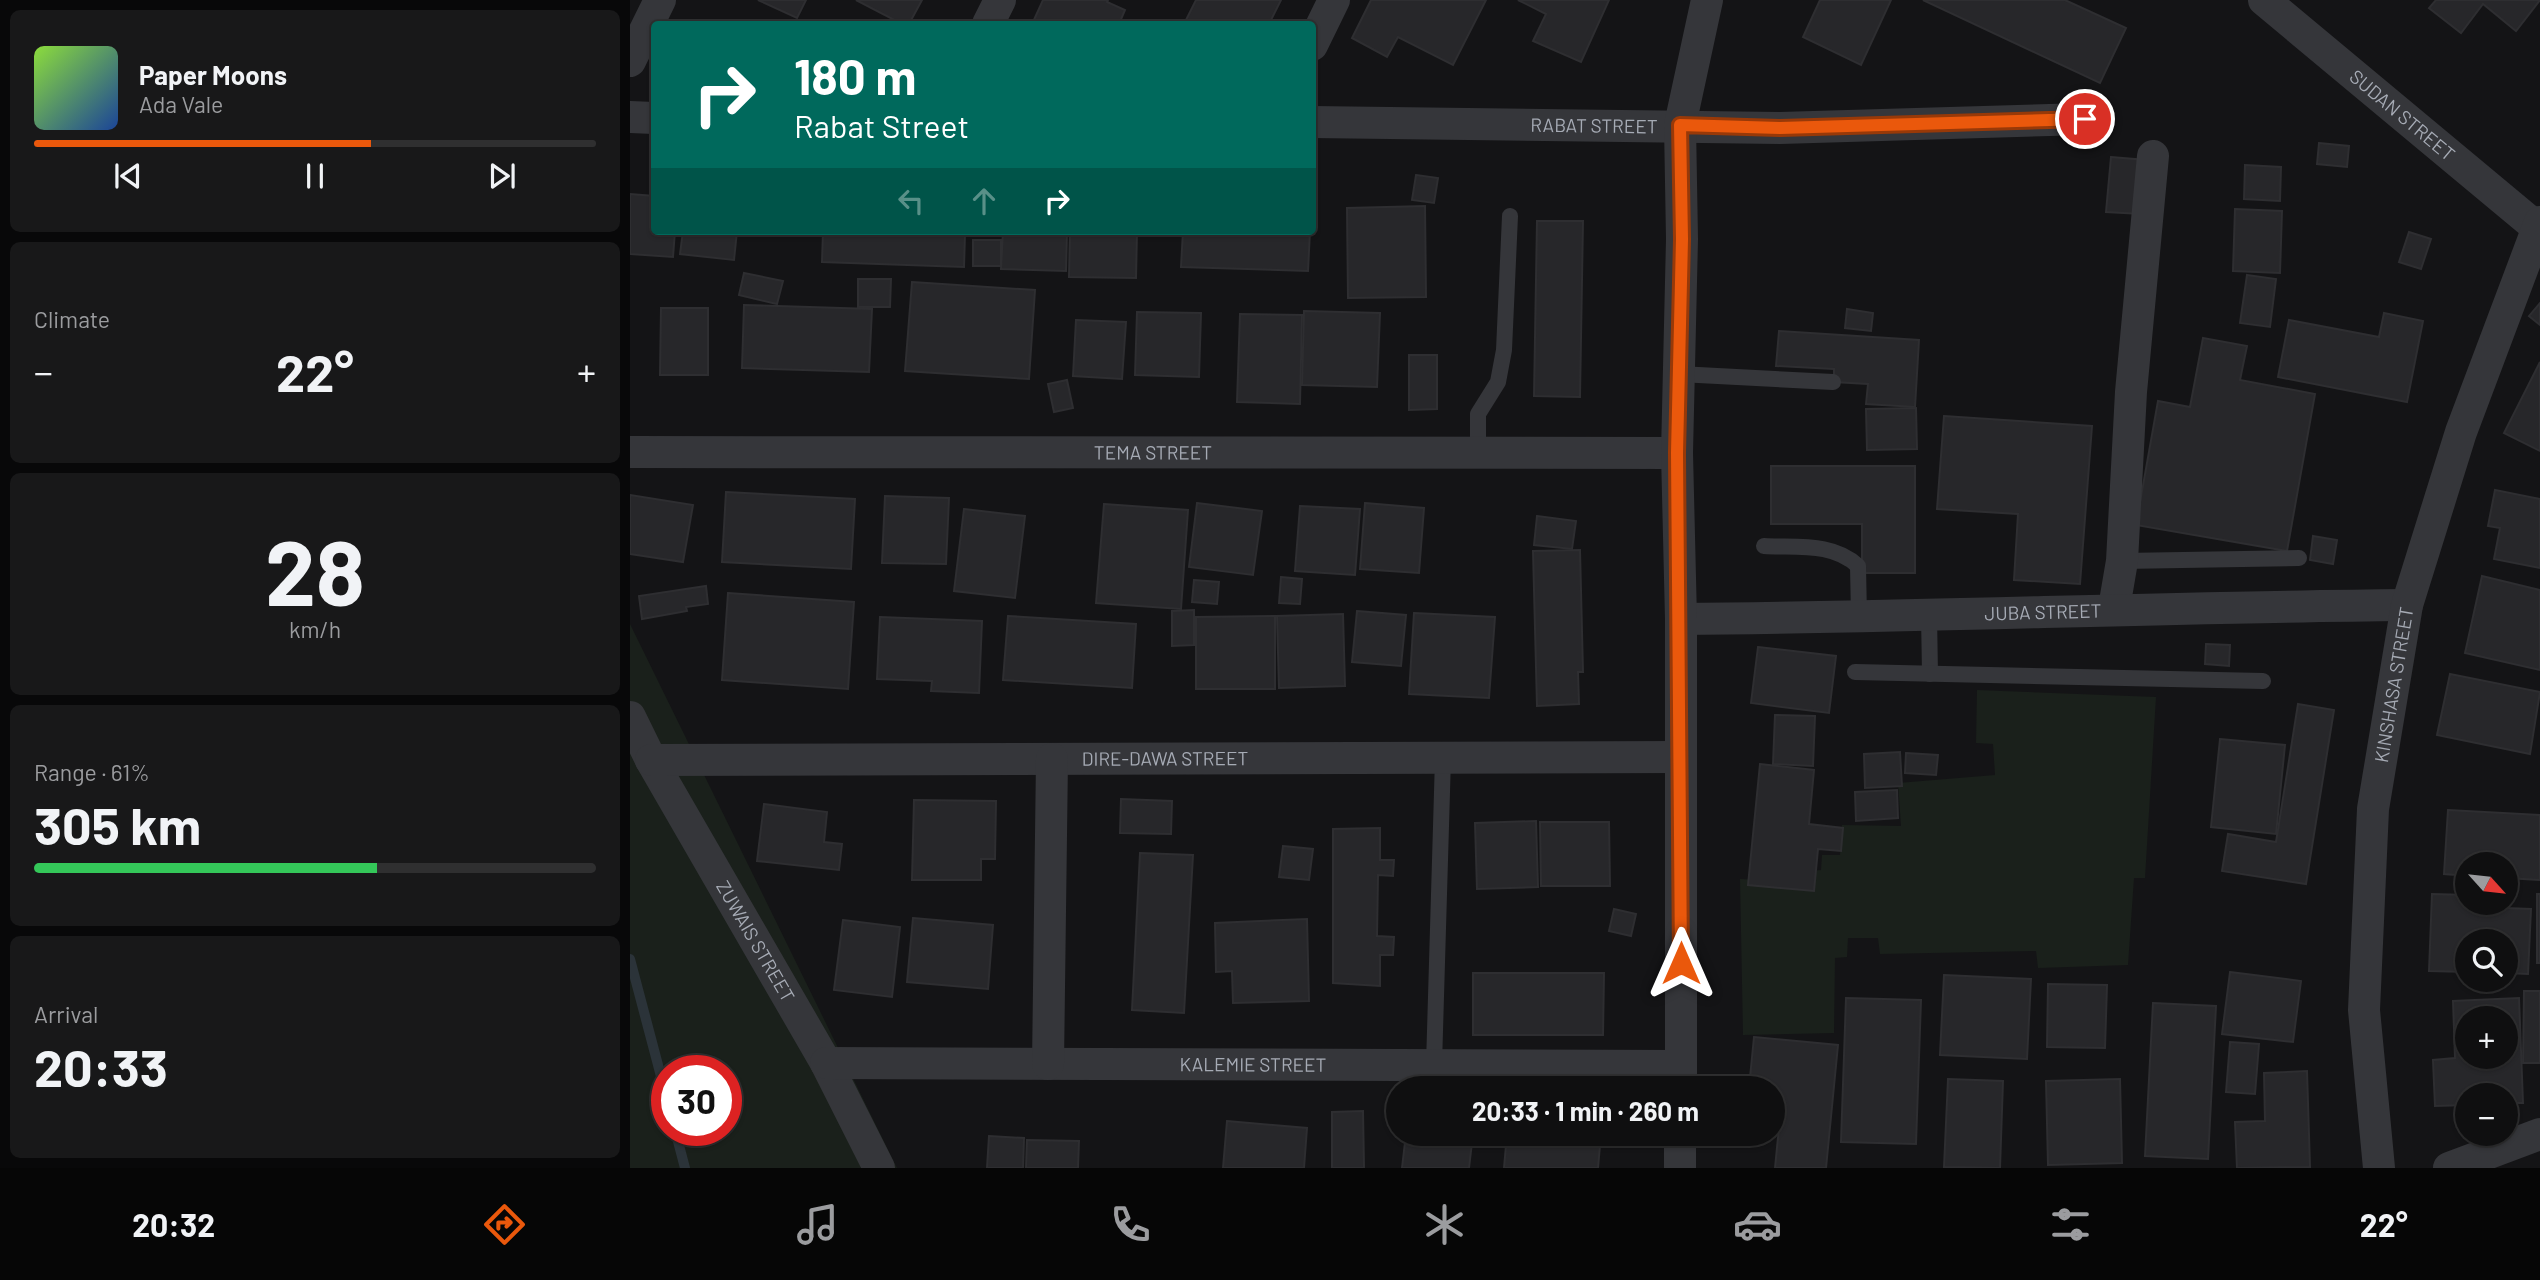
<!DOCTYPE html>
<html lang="en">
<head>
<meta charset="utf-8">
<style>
	body { margin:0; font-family:Barlow,sans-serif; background:#181819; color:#f1f3f6; height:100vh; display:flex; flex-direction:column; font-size:26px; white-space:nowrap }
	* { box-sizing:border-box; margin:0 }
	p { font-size:23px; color:#9b9c9f }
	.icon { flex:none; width:38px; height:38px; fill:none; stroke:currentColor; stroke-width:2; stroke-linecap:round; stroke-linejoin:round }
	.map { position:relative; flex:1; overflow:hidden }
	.drawer { display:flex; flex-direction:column; gap:10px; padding:10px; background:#080809; width:630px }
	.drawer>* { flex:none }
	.guide { position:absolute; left:21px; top:21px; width:665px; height:214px; border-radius:7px; box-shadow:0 2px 5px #0004,0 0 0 2px #2f2f30; background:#00695c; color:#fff; overflow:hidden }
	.needle { width:46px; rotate:117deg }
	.fabs { position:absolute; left:1825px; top:852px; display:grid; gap:14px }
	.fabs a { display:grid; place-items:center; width:63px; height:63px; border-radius:50%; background:#0f0f10; box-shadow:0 2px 5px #0004,0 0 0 2px #2f2f30; font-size:35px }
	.speed { position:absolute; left:21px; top:1055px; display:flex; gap:14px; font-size:35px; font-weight:700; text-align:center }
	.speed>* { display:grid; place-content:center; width:91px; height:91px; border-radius:50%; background:#0f0f10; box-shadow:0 2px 5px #0004,0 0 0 2px #2f2f30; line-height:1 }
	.speed .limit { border:10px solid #d22; background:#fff; color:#111 }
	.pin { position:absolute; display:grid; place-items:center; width:60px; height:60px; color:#fff; margin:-30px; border:4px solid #fff; border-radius:50%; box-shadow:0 2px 7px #0007 }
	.me { position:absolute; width:77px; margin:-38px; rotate:0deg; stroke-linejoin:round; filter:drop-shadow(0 0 5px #0008) }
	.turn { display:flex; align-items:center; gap:24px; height:147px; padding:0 28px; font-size:32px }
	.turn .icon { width:91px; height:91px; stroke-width:2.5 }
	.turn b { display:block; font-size:49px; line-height:60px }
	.lanes { display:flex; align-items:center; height:66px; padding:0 28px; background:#0003; justify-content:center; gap:35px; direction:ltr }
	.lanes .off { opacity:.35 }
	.big { font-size:52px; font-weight:700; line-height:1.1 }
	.drawer .widget { flex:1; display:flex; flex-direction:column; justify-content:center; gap:10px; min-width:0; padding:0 24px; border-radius:10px; background:#181819 }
	.drawer .dial { align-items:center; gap:0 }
	.dial b { font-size:91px; line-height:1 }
	.song { display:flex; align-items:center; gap:21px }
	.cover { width:84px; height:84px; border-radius:10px; background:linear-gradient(135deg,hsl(90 70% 55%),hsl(220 70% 35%)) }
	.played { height:7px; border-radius:4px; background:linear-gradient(90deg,#ea580c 60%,#2f2f30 60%) }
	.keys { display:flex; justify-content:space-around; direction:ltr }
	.heat { display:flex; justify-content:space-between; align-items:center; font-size:38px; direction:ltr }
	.charge { height:10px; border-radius:5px; background:linear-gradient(90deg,#34c759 61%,#2f2f30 0) }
	.trip { position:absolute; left:756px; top:1076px; width:399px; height:70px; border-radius:35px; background:#0f0f10; box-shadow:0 2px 5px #0004,0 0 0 2px #2f2f30; font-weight:700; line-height:70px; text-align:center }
	.dock { display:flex; height:112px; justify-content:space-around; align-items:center; background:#060606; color:#9b9c9f }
	.dock .icon { width:49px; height:49px }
	.dock .active { color:#ea580c }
	.dock b { font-size:32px; color:#f1f3f6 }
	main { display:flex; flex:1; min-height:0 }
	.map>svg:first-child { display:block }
	.green { fill:#1a201b; fill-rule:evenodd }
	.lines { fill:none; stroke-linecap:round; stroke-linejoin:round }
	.stream { stroke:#2b3339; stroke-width:10 }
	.building { fill:#27272a; stroke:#2e2e31; stroke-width:2; fill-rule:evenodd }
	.lane { stroke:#35363a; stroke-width:16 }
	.street { stroke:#35363a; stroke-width:32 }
	.route-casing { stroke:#983908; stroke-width:18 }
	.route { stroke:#ea580c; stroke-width:12 }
	.labels { text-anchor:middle; stroke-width:7; stroke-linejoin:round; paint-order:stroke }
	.street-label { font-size:19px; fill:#a6abb5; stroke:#0f0f11 }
</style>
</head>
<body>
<main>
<section class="drawer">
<div class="widget">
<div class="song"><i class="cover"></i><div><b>Paper Moons</b><p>Ada Vale</p></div></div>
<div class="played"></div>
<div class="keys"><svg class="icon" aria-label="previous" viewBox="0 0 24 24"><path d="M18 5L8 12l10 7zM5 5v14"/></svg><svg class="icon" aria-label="pause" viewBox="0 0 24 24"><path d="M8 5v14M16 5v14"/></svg><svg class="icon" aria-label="next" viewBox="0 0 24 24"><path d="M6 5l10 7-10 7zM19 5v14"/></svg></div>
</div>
<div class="widget"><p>Climate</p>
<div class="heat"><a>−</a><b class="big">22°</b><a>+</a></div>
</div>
<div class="widget dial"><b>28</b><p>km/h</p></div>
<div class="widget"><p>Range · 61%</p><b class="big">305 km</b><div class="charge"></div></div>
<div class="widget"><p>Arrival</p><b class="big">20:33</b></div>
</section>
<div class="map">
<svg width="1910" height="1168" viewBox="0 0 1910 1168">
	<rect width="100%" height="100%" fill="#141416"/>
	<g class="green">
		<path d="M0,624L267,1168H0ZM37,1071H96V1130H37Z"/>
		<path d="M1347,690L1526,697L1515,878H1504L1498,965L1408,968L1406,951L1250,954L1248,938H1218L1217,957L1205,958L1204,1033L1113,1035L1110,879L1177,882L1179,871L1191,870L1192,855H1210L1212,825L1271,826L1268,783L1365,775L1363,744L1346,743Z"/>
	</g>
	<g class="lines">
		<g class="stream">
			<path d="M0,959L37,1099"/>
			<path d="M45,1130L55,1168"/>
		</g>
	</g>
	<g class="building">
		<path d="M128,0H176L167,18Z"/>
		<path d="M226,0H292L279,24H272Z"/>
		<path d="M413,0H478L477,2L495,10L489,24H409L403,22Z"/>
		<path d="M566,0H651L639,24H554Z"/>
		<path d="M741,0H856L823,65L768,37L757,57L722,38Z"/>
		<path d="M888,0H979L951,62L903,41L916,14Z"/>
		<path d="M1190,0H1261L1231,65L1173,37Z"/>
		<path d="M1293,0H1435L1496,28L1470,83Z"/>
		<path d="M1806,0H1910L1886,31L1853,4L1831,33L1799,8Z"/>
		<path d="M1689,143L1719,146L1717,167L1687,164Z"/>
		<path d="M1481,157L1516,160L1511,214L1476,212Z"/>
		<path d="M1615,165L1651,167L1650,201L1614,199Z"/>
		<path d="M786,175L808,178L804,203L782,200Z"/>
		<path d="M0,194L24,196V231H45L43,257L0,254Z"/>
		<path d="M795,206L796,297L718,298L717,208Z"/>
		<path d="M1605,209L1652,211L1650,273L1603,271Z"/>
		<path d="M907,221H953L950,397L904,396Z"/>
		<path d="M53,231H107L104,260L50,254Z"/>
		<path d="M193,231L335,234L334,267L192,262Z"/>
		<path d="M373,231H437L436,271L371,269Z"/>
		<path d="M440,231H507L506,278L439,277Z"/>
		<path d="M553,231H680L678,271L551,267Z"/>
		<path d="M1779,232L1801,239L1791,269L1769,262Z"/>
		<rect x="343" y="240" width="28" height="26"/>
		<path d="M114,273L153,281L147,304L109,295Z"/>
		<path d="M1617,275L1646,279L1640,327L1610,323Z"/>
		<path d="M228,279H261L260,307H228Z"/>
		<path d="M282,282L405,290L399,379L275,371Z"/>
		<path d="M1910,303V325L1899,316Z"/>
		<path d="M114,305L242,309L239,372L112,368Z"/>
		<path d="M31,308H78V375H30Z"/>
		<path d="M1217,309L1243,313L1241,331L1215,328Z"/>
		<path d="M674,311L750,313L747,387L672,385Z"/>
		<path d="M507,312L571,313L569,377L505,375Z"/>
		<path d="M1754,313L1793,321L1777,402L1648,377L1659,320L1749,337Z"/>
		<path d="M610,314L672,315L670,404L607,402Z"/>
		<path d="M446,320L496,322L492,379L443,376Z"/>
		<path d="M1149,331L1289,340L1285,407L1236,404L1238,384L1204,382V369L1146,366Z"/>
		<path d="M1573,338L1617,346L1610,380L1685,394L1657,551L1506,525L1528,401L1560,407Z"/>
		<path d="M779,355H807V409L779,410Z"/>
		<path d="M1910,362V451L1874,433Z"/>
		<path d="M437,380L443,408L424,412L418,384Z"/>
		<path d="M1286,408L1287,449L1237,450L1236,409Z"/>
		<path d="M1314,416L1462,426L1450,584L1384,580L1388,514L1307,509Z"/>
		<path d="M1141,466H1285V573H1232V524H1141Z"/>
		<path d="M1865,490L1910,499V568L1864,559L1870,528L1858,526Z"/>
		<path d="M96,492L225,499L221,569L92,562Z"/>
		<path d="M0,495L63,505L53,562L0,554Z"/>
		<path d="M255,496L319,498L316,564L252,563Z"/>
		<path d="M567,503L632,511L623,575L559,567Z"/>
		<path d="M735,503L794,508L789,573L730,569Z"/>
		<path d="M474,504L558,510L551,609L466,603Z"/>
		<path d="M670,506L730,509L725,575L665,571Z"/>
		<path d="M334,509L395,516L385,598L324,591Z"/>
		<path d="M907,516L946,521L942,549L904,545Z"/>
		<path d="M1683,536L1707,540L1703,564L1680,560Z"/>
		<path d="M950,550L953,672H948L949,704L907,706L903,551Z"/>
		<path d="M1852,576L1910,590V670L1835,653Z"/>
		<path d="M651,577L672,579L670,604L649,603Z"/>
		<path d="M564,580L589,582L587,604L562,602Z"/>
		<path d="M76,586L78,604L56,607L57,611L12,619L9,596Z"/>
		<path d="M98,593L224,602L218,689L92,680Z"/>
		<path d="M564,610V645L542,646V611Z"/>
		<path d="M727,611L776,615L771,666L722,662Z"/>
		<path d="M784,613L865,617L859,698L779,694Z"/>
		<path d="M713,614L715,686L649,688L647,616Z"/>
		<path d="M378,616L506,624L502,688L373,680Z"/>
		<path d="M645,616V689H566V617Z"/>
		<path d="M250,617L352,621L349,693L301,691L302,681L247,679Z"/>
		<path d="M1576,644L1600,645L1599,666L1575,664Z"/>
		<path d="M1128,647L1206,656L1199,713L1121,703Z"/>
		<path d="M1820,674L1910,692L1900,754L1807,735Z"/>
		<path d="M1668,704L1704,710L1676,884L1592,871L1598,834L1646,842Z"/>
		<path d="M1145,715L1185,716L1183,766L1143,764Z"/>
		<path d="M1590,739L1655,745L1646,834L1581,827Z"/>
		<path d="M1270,752L1272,786L1235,788L1234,754Z"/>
		<path d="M1276,753L1308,755L1306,775L1275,773Z"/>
		<path d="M1130,764L1184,770L1179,824L1213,828L1211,851L1188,849L1184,891L1118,885Z"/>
		<path d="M1267,790L1268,818L1226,821L1225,792Z"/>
		<path d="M491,799L542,801L541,834L490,833Z"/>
		<path d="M284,800L366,801L365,859H351V880H282Z"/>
		<path d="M134,804L197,812L194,842L212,844L209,870L127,861Z"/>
		<path d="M1818,810L1910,815V880L1876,878V864H1838V876L1814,874Z"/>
		<path d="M906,821L908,887L847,889L845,823Z"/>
		<path d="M910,822H979L980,886H911Z"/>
		<path d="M750,828V860H764L763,876L748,875L747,936L764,937L763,955H750V986L703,983V829Z"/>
		<path d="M653,846L683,849L679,880L649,877Z"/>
		<path d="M510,853L563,855L554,1013L502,1010Z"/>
		<path d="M1802,894L1838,895V903H1875V908L1901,909L1898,974L1876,973V942H1838V972L1799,971Z"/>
		<rect x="1907" y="894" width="3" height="69"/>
		<path d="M984,909L1006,914L1001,936L979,931Z"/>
		<path d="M283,918L363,925L358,989L277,982Z"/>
		<path d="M677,919L679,1001L603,1003L602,971L586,972L585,923Z"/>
		<path d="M213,920L270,927L262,997L204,990Z"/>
		<path d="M1600,972L1671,981L1663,1042L1592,1034Z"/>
		<path d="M843,973H974L973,1035H843Z"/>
		<path d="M1314,975L1401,979L1397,1059L1310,1055Z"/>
		<path d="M1418,984L1477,985L1475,1048L1417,1047Z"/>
		<path d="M1894,991H1910V1063H1893Z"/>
		<path d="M1216,998L1291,1000L1286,1144L1211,1142Z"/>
		<path d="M1889,998L1893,1103H1876V1096H1838V1105L1805,1106L1803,1060L1825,1058L1823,1001ZM1838,1018H1876V1057H1838Z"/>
		<path d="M1523,1003L1586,1006L1578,1159L1515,1156Z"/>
		<path d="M1124,1037L1208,1045L1196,1168H1145L1152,1097L1143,1096V1088H1119Z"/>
		<path d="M1600,1042L1629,1044L1625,1094L1596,1092Z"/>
		<path d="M1677,1071L1680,1167L1607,1168L1605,1122L1635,1121L1634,1073Z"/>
		<path d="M1318,1079L1373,1081L1370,1168L1314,1167Z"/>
		<path d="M1490,1079L1492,1163L1418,1165L1416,1081Z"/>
		<path d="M733,1111L734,1168H702V1112Z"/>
		<path d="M597,1121L677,1128L674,1168H593Z"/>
		<path d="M776,1134H843L839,1168H772Z"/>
		<path d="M877,1134H971L968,1168H874Z"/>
		<path d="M359,1136L394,1138L393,1168H357Z"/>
		<path d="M397,1140L449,1141L448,1168H396Z"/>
	</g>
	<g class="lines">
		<g class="lane">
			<path d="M1049,374L1203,382"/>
			<path d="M848,453V414L868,382L874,350L880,216"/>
			<path d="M1134,546C1166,548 1203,542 1228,566L1229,617"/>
			<path d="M1492,561L1669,558"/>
			<path d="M1299,615L1300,674"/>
			<path d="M1225,672L1633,681"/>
			<path d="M804,1065L813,758"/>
		</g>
		<g class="street">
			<path id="s1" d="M1634,0L1910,230"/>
			<path d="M358,24L370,0"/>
			<path d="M682,45L704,0"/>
			<path d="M0,61L30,0"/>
			<path d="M0,117L24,118"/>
			<path id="s2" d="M682,122L1150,128L1455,119"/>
			<path id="s3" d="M0,452L1047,453"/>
			<path d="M1484,608L1492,561L1501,392L1523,156"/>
			<path id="s4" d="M1051,619C1293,617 1535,607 1777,605"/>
			<path id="s5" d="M0,717L21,760L196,1063L249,1168"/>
			<path id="s6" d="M21,760L1051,757"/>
			<path id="s7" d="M196,1063L1051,1066"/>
			<path d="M418,1064L422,759"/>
			<path d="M1051,1088V619L1047,453L1052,239L1050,125L1077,0"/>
			<path d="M1050,1168V1134"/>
			<path id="s8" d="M1749,1168L1734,1010L1743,809L1777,605L1831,432L1910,222"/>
			<path d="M1819,1168L1910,1134"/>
		</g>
	</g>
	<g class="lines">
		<g class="route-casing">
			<path id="route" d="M1051,963L1047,453L1052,239L1050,125L1150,128L1455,119"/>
		</g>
		<use href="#route" class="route"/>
	</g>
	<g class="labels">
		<g class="street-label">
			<text dy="7" stroke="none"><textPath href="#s1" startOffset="180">SUDAN STREET</textPath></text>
			<text dy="7" stroke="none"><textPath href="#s2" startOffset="282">RABAT STREET</textPath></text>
			<text dy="7" stroke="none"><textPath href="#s3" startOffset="523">TEMA STREET</textPath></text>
			<text dy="7" stroke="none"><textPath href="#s4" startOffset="362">JUBA STREET</textPath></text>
			<text dy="7" stroke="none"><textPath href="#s8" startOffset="486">KINSHASA STREET</textPath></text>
			<text dy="7" stroke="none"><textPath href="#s6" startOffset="514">DIRE-DAWA STREET</textPath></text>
			<text dy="7" stroke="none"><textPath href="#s5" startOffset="257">ZUWAIS STREET</textPath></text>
			<text dy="7" stroke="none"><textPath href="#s7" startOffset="427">KALEMIE STREET</textPath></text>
		</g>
	</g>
</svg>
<div class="fabs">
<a><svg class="needle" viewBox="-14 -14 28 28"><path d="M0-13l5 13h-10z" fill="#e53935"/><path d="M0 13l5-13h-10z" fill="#9b9c9f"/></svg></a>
<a><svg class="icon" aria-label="search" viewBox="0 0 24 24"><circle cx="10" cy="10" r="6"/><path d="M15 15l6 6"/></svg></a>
<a>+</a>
<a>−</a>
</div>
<div class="speed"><div class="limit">30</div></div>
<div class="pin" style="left:1455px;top:119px;background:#d93025"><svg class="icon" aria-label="arrive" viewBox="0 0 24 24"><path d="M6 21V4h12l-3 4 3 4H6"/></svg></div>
<svg class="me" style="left:1051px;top:963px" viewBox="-20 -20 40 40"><path d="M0-17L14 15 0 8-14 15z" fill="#ea580c" stroke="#fff" stroke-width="4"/></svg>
<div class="trip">20:33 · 1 min · 260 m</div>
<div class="guide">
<div class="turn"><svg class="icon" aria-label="right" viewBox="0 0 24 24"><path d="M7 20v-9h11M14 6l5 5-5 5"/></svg><div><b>180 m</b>Rabat Street</div></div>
<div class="lanes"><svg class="icon off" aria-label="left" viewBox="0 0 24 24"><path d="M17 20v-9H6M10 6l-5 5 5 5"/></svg><svg class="icon off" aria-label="ahead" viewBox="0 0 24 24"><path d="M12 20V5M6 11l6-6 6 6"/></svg><svg class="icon" aria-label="right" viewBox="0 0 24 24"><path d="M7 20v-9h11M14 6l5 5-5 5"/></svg></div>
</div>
</div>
</main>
<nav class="dock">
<b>20:32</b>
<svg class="icon active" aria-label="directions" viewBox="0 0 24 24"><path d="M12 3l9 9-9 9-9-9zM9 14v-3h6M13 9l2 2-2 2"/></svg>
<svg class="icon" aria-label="music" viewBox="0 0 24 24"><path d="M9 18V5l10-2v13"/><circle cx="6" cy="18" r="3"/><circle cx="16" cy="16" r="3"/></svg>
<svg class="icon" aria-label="phone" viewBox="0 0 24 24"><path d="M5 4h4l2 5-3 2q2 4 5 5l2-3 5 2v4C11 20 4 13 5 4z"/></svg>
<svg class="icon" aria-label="climate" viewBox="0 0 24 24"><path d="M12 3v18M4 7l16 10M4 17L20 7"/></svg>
<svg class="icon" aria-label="car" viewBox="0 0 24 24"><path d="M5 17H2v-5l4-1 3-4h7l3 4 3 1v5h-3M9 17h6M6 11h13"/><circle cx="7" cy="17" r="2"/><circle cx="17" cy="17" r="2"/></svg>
<svg class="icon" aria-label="filters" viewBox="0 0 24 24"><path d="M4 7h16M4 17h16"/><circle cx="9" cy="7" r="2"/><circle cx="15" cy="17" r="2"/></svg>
<b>22°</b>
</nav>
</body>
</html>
